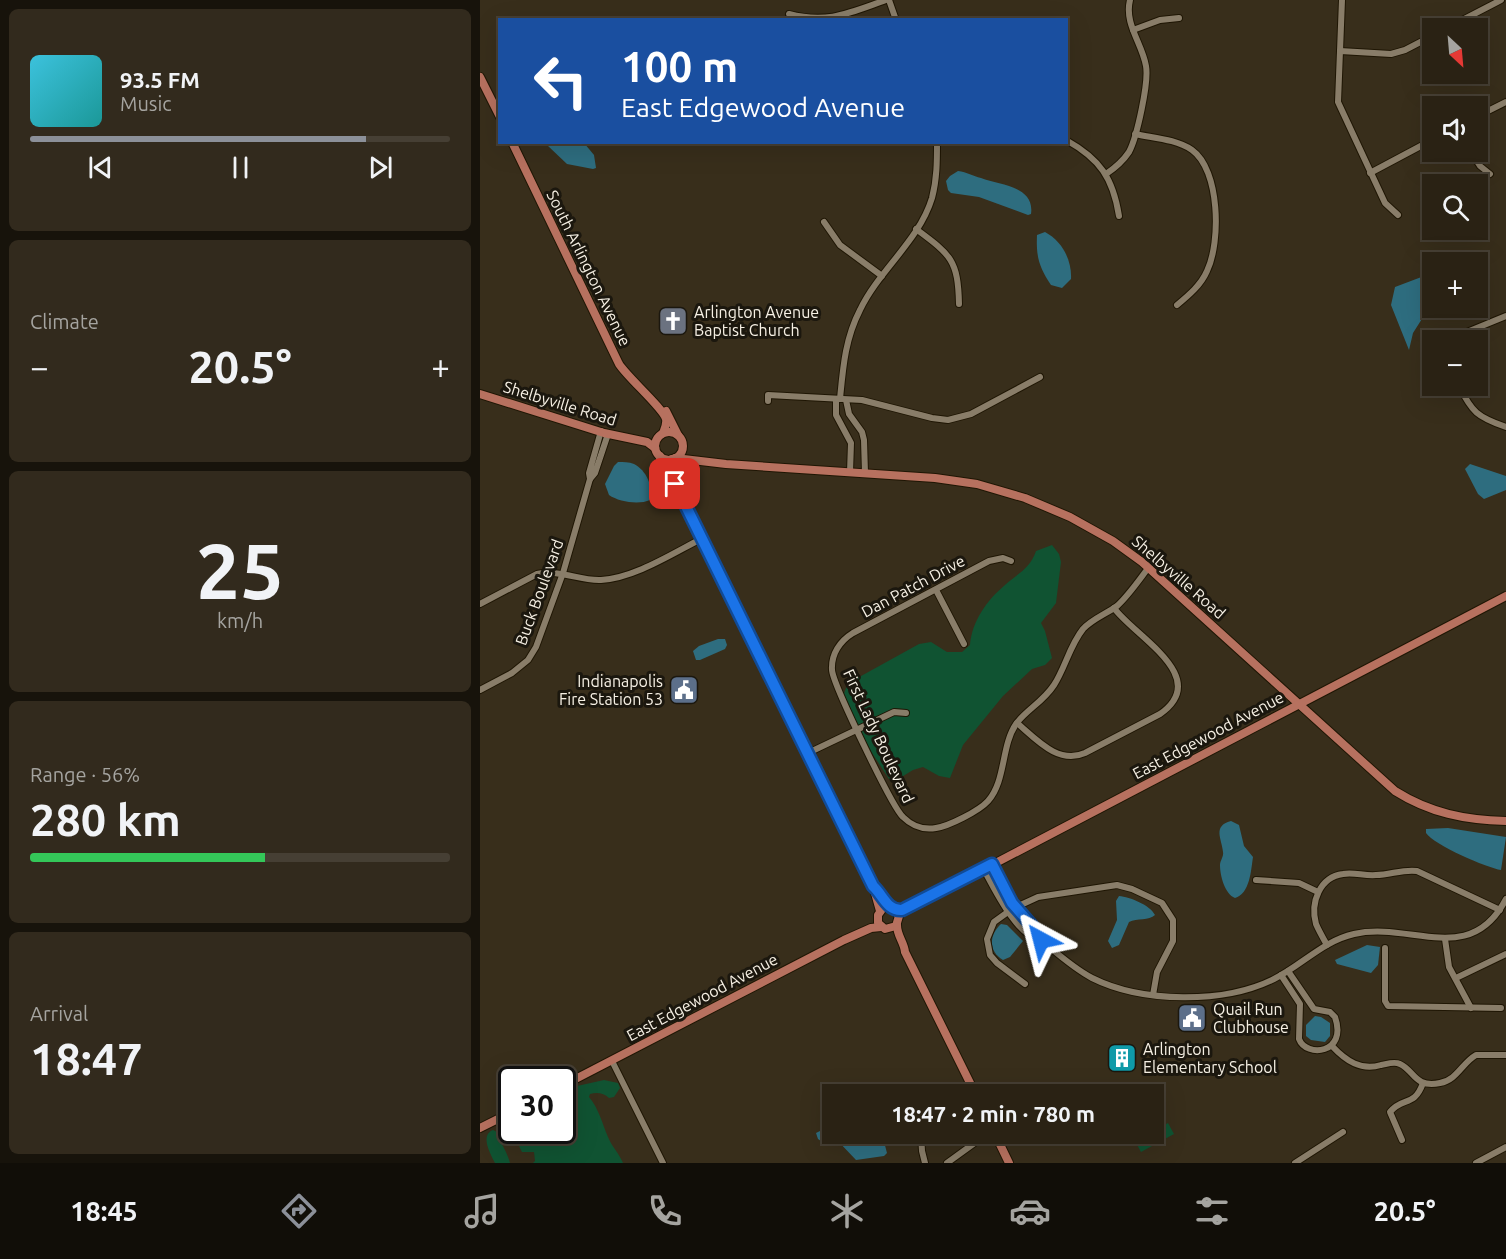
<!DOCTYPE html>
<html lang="en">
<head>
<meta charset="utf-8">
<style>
	body { margin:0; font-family:Ubuntu,sans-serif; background:#322a1d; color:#f1f3f6; height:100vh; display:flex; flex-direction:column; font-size:22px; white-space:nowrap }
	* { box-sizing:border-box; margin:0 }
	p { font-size:20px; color:#a5a4a0 }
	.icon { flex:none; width:33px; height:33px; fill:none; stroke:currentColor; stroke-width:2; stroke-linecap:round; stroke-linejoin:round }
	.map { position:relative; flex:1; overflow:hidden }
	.sheet { display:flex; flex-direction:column; gap:9px; padding:9px; background:#17130b; width:480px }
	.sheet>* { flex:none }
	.banner { position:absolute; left:18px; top:18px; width:570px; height:126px; border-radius:0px; box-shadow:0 6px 24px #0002,0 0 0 2px #463f34; background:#1a4fa0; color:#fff; overflow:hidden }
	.needle { width:39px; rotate:154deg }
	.buttons { position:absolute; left:942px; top:18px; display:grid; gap:12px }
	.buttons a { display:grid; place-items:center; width:66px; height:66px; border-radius:0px; background:#2a2214; box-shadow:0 6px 24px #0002,0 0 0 2px #463f34; font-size:30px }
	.speed { position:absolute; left:18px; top:1066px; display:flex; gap:12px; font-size:30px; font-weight:700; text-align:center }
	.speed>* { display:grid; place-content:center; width:78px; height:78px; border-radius:50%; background:#2a2214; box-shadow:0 6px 24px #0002,0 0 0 2px #463f34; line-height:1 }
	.speed .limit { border:3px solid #111; border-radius:9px; background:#fff; color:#111 }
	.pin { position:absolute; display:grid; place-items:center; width:51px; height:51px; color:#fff; margin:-26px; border-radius:12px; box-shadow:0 3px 9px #0006 }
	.me { position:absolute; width:66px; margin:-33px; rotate:322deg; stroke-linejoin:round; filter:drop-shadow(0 0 4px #0008) }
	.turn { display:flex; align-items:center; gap:21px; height:126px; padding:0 24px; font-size:27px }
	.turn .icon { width:78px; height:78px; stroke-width:2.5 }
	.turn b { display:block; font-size:42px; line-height:51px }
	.big { font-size:45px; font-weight:700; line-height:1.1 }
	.sheet .tile { flex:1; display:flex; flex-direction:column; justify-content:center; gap:9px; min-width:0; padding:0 21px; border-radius:9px; background:#322a1d }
	.sheet .dial { align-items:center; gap:0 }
	.dial b { font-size:78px; line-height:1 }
	.song { display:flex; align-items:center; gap:18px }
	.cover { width:72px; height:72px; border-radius:9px; background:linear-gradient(135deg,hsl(190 70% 55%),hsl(180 70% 35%)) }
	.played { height:6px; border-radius:3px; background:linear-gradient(90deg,#8c9099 80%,#463f34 80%) }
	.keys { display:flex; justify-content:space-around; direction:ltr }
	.heat { display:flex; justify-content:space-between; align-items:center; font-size:33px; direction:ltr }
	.charge { height:9px; border-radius:4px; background:linear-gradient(90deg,#34c759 56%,#463f34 0) }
	.trip { position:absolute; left:342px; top:1084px; width:342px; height:60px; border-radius:0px; background:#2a2214; box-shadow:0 6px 24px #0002,0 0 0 2px #463f34; font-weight:700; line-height:60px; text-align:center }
	.menu { display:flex; height:96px; justify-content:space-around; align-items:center; background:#110e08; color:#a5a4a0 }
	.menu .icon { width:42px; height:42px }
	.menu .selected { color:#8c9099 }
	.menu b { font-size:27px; color:#f1f3f6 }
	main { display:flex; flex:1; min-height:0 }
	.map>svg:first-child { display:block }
	.green { fill:#105332 }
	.water { fill:#2e6d7f }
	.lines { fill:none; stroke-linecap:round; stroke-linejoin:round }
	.minor-casing { stroke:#1f1604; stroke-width:8 }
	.major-casing { stroke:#1f1604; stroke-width:10 }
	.minor { stroke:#897d69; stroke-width:6 }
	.major { stroke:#b7715f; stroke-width:8 }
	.route-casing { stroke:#114b97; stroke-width:15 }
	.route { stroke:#1a73e8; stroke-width:10 }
	.labels { text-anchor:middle; stroke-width:6; stroke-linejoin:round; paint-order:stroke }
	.street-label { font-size:16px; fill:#f6f0e4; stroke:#1b170e }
	.poi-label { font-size:16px; fill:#f6f0e4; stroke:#1b170e; text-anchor:start }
</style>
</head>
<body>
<main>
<section class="sheet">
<div class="tile">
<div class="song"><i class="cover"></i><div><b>93.5 FM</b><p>Music</p></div></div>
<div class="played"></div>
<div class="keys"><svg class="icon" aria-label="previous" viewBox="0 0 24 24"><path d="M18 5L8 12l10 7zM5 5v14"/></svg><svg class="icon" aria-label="pause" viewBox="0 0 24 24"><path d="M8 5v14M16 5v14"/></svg><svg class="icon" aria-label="next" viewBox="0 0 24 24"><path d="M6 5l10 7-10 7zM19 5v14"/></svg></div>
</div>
<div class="tile"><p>Climate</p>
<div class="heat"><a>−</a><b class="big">20.5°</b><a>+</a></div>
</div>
<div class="tile dial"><b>25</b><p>km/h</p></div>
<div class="tile"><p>Range · 56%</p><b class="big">280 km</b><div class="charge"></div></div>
<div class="tile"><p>Arrival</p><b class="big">18:47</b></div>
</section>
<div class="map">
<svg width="1026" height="1163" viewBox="0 0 1026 1163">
	<rect width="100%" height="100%" fill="#382e1b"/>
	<g class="green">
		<path d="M572,545L579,554L581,562L576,603L561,623L565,631L572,658L565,665L552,669L523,696L483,745L470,778L459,776L443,767L433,770L415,781L409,779L377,730L362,699L366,688L372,681L439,644L451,642L467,652H482L490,645C492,621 507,600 525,585C538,573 550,569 556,551Z"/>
		<path d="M124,1080L138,1083L140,1088L134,1097L129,1098C124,1093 117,1092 110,1094L109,1097C119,1109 122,1123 128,1137C132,1147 139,1153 143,1163H53L55,1161L54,1152H42L39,1146L40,1143L44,1141L50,1143L54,1136L51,1131H82L83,1094L97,1086Z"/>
		<path d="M688,1123L694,1134L661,1152L655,1141L668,1134H674V1131Z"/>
		<path d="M13,1130L17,1132C20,1143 27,1151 30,1163H15C10,1153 0,1135 13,1130Z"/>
	</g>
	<g class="water">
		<path d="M67,143H104L114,155L116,168L113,169L87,164L67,145Z"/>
		<path d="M478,171C487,172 493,176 501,178C520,185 555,186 551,214L548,215L499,197L471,193L468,190L466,181L470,176Z"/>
		<path d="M565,232C582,241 592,260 591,279L582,288L571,285C559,267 556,257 557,235Z"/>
		<path d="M952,273V303L933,333L929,350L911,305L915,287Z"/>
		<path d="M138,462C143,462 149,462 154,464C166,470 174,487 170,500C159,505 139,502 129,495L125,484L134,466Z"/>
		<path d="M990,464L1026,476V490L1004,499L998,494L985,469Z"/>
		<path d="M238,639H245L247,645L245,649L220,660H216L213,651L219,646Z"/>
		<path d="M751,821L759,825L764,846L773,857C771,870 770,894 755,898C745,894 740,876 740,865C740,861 744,856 743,852C742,839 732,826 751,821Z"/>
		<path d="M968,828L1026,837L1021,870C1007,868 954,845 946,833V829Z"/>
		<path d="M639,896C650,897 670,905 675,915C669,921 657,918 649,922L639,945L632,948L628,941L637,920L636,901Z"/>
		<path d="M521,924L527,925L543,941L530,957L523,960C508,951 509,935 521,924Z"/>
		<path d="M887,945L900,947L898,965L891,973L857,964L855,960Z"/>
		<path d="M835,1016L841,1017L850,1023V1036L845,1042L831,1040L826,1036V1025Z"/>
		<path d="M352,1125V1134H402L407,1153L404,1156L376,1160L357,1140L341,1141L338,1139L336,1133Z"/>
	</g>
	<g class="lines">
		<g class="minor-casing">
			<g id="minor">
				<path d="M409,0L416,20"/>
				<path d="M862,0L858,102L905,203L918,215"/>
				<path d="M309,14C348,24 369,13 406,0"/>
				<path d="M967,28L1021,0"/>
				<path d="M653,30L680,20L699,18"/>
				<path d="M860,51L911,54L925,50L952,36"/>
				<path d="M998,116L1026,102"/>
				<path d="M655,134C673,138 696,139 712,150C740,170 741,242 727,271C721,285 709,295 697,305"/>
				<path d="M586,140C620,159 633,178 639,216"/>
				<path d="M991,152L1000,166L1010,174"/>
				<path d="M890,173L952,140"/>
				<path d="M626,174C635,168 643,161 649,152C657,137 669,82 666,66C662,43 644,24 650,0"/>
				<path d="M344,222L360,245L402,276"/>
				<path d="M436,229C471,255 478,260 479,304"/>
				<path d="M977,340L987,332L1026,316"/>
				<path d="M979,386C992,412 997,417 1026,427"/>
				<path d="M356,399V415L371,443L370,472"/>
				<path d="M360,399C363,368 365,339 380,310C399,270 439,241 452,198C457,179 457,161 457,142"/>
				<path d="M366,400L369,414L382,432L384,440L385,473"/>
				<path d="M288,401V395L382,400L452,418L468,420L491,414L560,377"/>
				<path d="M121,431L109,473L110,479L115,473L128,434"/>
				<path d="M531,561L523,558L509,561L373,633C360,641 351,654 352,670C353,684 412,807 423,817C432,826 444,830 456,828C469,826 499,811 508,801C526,781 521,746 536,724C546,710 563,702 574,685C585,668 590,645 603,629C612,619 626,614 637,606C649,595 659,580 669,567"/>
				<path d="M456,590L484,644"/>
				<path d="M0,604L57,574C80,569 99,581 121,580C155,578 193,553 223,538"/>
				<path d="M0,690L32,673L48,660L56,647L83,573L110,479"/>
				<path d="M537,723C556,739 578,765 605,753L680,714C733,677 654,636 634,608"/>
				<path d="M328,753L414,712L426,713"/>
				<path d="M512,864L533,903L560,935L561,940C578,954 593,968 612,978C662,1003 744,1004 794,979C822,965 843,941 874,934C931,921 990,968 1026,899"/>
				<path d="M503,868C514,888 537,937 561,940"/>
				<path d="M776,880L819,883L838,892"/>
				<path d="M965,939L969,967L991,1008"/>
				<path d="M847,945C843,938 839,931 836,924C830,902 840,877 863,874C874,872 884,876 896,875C910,875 923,869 937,871L1020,910"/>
				<path d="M905,948V1001L908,1006L1021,1008"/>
				<path d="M801,975L820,1004L819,1039C826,1058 868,1054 855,1017L850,1012L834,1009L808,971"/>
				<path d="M976,978L1026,954"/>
				<path d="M545,984L517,963L510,955L507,939L514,922L532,909L558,897L637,885L652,889L682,903L693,920V941L677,972L673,995"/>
				<path d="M852,1046C866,1061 881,1071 901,1065C907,1064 914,1061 920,1064C935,1071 934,1088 960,1083C977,1080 982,1063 996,1055H1026"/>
				<path d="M132,1061L183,1163"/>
				<path d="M441,1134L442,1151L445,1163"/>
				<path d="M922,1140L910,1112C923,1096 934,1108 943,1083"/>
				<path d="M467,1163L507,1134"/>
				<path d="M815,1163L863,1132"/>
				<path d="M996,1163L1026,1147"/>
			</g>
		</g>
		<g class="major-casing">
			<g id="major">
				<path d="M0,77L20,117"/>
				<path d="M32,142L139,364C148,378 183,408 186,419C187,424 185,428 183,433"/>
				<path d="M0,394L124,433L167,442L175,448"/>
				<path d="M186,411L198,435"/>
				<circle cx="189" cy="446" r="14"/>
				<path d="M180,456L185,476L190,484"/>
				<path d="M195,458L246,464L455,478L497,484L545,498L590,517L633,541L662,562L915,791C950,813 985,820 1026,821"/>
				<path d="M192,459L190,469L191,477L223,538L393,886L400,911"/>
				<path d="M399,893L419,916L416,926L405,929L398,923V915L403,908L410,907"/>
				<path d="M416,911L425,909L445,900L1026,596"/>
				<path d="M417,925C417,936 424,942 425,952L496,1095"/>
				<path d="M82,1086L364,940L391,928L401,927"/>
				<path d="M0,1128L32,1112"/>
				<path d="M515,1134L529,1163"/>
			</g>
		</g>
		<use href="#minor" class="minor"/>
		<use href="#major" class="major"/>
	</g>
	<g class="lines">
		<g class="route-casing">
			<path id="route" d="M195,484L393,886C403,895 407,911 422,910L512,864L532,903L560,935L561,940"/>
		</g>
		<use href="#route" class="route"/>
	</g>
	<defs>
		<g id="church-square" transform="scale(1.5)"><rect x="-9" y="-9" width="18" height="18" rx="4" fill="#6b7280" stroke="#1b170e"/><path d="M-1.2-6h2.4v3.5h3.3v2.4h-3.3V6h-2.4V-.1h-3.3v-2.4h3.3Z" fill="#fff"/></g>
		<g id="civic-square" transform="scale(1.5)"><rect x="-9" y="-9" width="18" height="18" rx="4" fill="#5c6f8a" stroke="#1b170e"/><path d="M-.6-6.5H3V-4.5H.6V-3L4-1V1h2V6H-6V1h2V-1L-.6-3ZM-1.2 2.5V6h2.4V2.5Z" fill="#fff"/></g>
		<g id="building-square" transform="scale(1.5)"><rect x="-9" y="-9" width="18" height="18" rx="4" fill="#0f9aa8" stroke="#1b170e"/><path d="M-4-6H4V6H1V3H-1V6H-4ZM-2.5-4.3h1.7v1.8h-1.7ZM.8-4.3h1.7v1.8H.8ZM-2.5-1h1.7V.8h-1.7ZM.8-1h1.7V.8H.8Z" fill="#fff"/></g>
	</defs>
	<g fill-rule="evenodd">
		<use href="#church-square" x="193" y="321"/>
		<use href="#civic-square" x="204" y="690"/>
		<use href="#civic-square" x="712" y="1018"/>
		<use href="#building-square" x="642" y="1058"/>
	</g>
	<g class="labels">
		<g class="street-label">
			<text transform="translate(109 268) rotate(64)" y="6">South Arlington Avenue</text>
			<text transform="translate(80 403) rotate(17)" y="6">Shelbyville Road</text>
			<text transform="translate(699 577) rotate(41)" y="6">Shelbyville Road</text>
			<text transform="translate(433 586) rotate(-28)" y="6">Dan Patch Drive</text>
			<text transform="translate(59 592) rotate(-70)" y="6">Buck Boulevard</text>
			<text transform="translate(728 735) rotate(-28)" y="6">East Edgewood Avenue</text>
			<text transform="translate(399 736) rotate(65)" y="6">First Lady Boulevard</text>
			<text transform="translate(222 997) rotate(-28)" y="6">East Edgewood Avenue</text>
		</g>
		<g class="poi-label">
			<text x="214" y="318">Arlington Avenue<tspan x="214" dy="18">Baptist Church</tspan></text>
			<text x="183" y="687" text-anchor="end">Indianapolis<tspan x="183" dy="18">Fire Station 53</tspan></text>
			<text x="733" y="1015">Quail Run<tspan x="733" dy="18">Clubhouse</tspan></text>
			<text x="663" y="1055">Arlington<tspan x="663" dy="18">Elementary School</tspan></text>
		</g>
	</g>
</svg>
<div class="buttons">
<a><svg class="needle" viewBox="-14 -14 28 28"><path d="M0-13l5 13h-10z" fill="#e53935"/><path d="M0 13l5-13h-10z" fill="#a5a4a0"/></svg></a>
<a><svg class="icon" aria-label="sound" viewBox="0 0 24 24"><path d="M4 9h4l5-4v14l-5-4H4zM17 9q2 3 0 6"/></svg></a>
<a><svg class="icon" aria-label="search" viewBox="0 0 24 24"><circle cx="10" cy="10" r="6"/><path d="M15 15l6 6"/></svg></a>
<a>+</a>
<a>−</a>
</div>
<div class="speed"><div class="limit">30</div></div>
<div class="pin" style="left:195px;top:484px;background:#d93025"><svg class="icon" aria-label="arrive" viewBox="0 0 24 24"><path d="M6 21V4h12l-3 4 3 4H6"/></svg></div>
<svg class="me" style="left:561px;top:940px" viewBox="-20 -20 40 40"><path d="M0-17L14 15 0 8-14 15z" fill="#1a73e8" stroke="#fff" stroke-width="4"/></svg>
<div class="trip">18:47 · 2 min · 780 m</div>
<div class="banner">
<div class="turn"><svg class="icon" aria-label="left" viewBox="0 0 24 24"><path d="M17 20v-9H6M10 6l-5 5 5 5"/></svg><div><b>100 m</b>East Edgewood Avenue</div></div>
</div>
</div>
</main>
<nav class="menu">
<b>18:45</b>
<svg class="icon selected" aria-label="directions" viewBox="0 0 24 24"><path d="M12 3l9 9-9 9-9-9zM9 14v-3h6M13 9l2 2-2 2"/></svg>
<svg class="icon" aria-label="music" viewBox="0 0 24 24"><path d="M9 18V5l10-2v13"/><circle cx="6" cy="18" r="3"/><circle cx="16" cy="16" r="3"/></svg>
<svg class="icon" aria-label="phone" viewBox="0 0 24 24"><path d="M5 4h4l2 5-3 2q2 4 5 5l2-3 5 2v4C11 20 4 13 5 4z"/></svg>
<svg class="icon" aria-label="climate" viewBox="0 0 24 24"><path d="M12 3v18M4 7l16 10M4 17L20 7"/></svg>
<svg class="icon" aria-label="car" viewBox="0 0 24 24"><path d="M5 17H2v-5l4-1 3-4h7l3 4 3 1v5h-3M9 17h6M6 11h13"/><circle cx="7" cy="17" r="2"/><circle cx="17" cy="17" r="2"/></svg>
<svg class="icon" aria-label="filters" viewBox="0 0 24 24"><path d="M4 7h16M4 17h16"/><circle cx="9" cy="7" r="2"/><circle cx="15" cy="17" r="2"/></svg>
<b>20.5°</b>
</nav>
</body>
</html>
